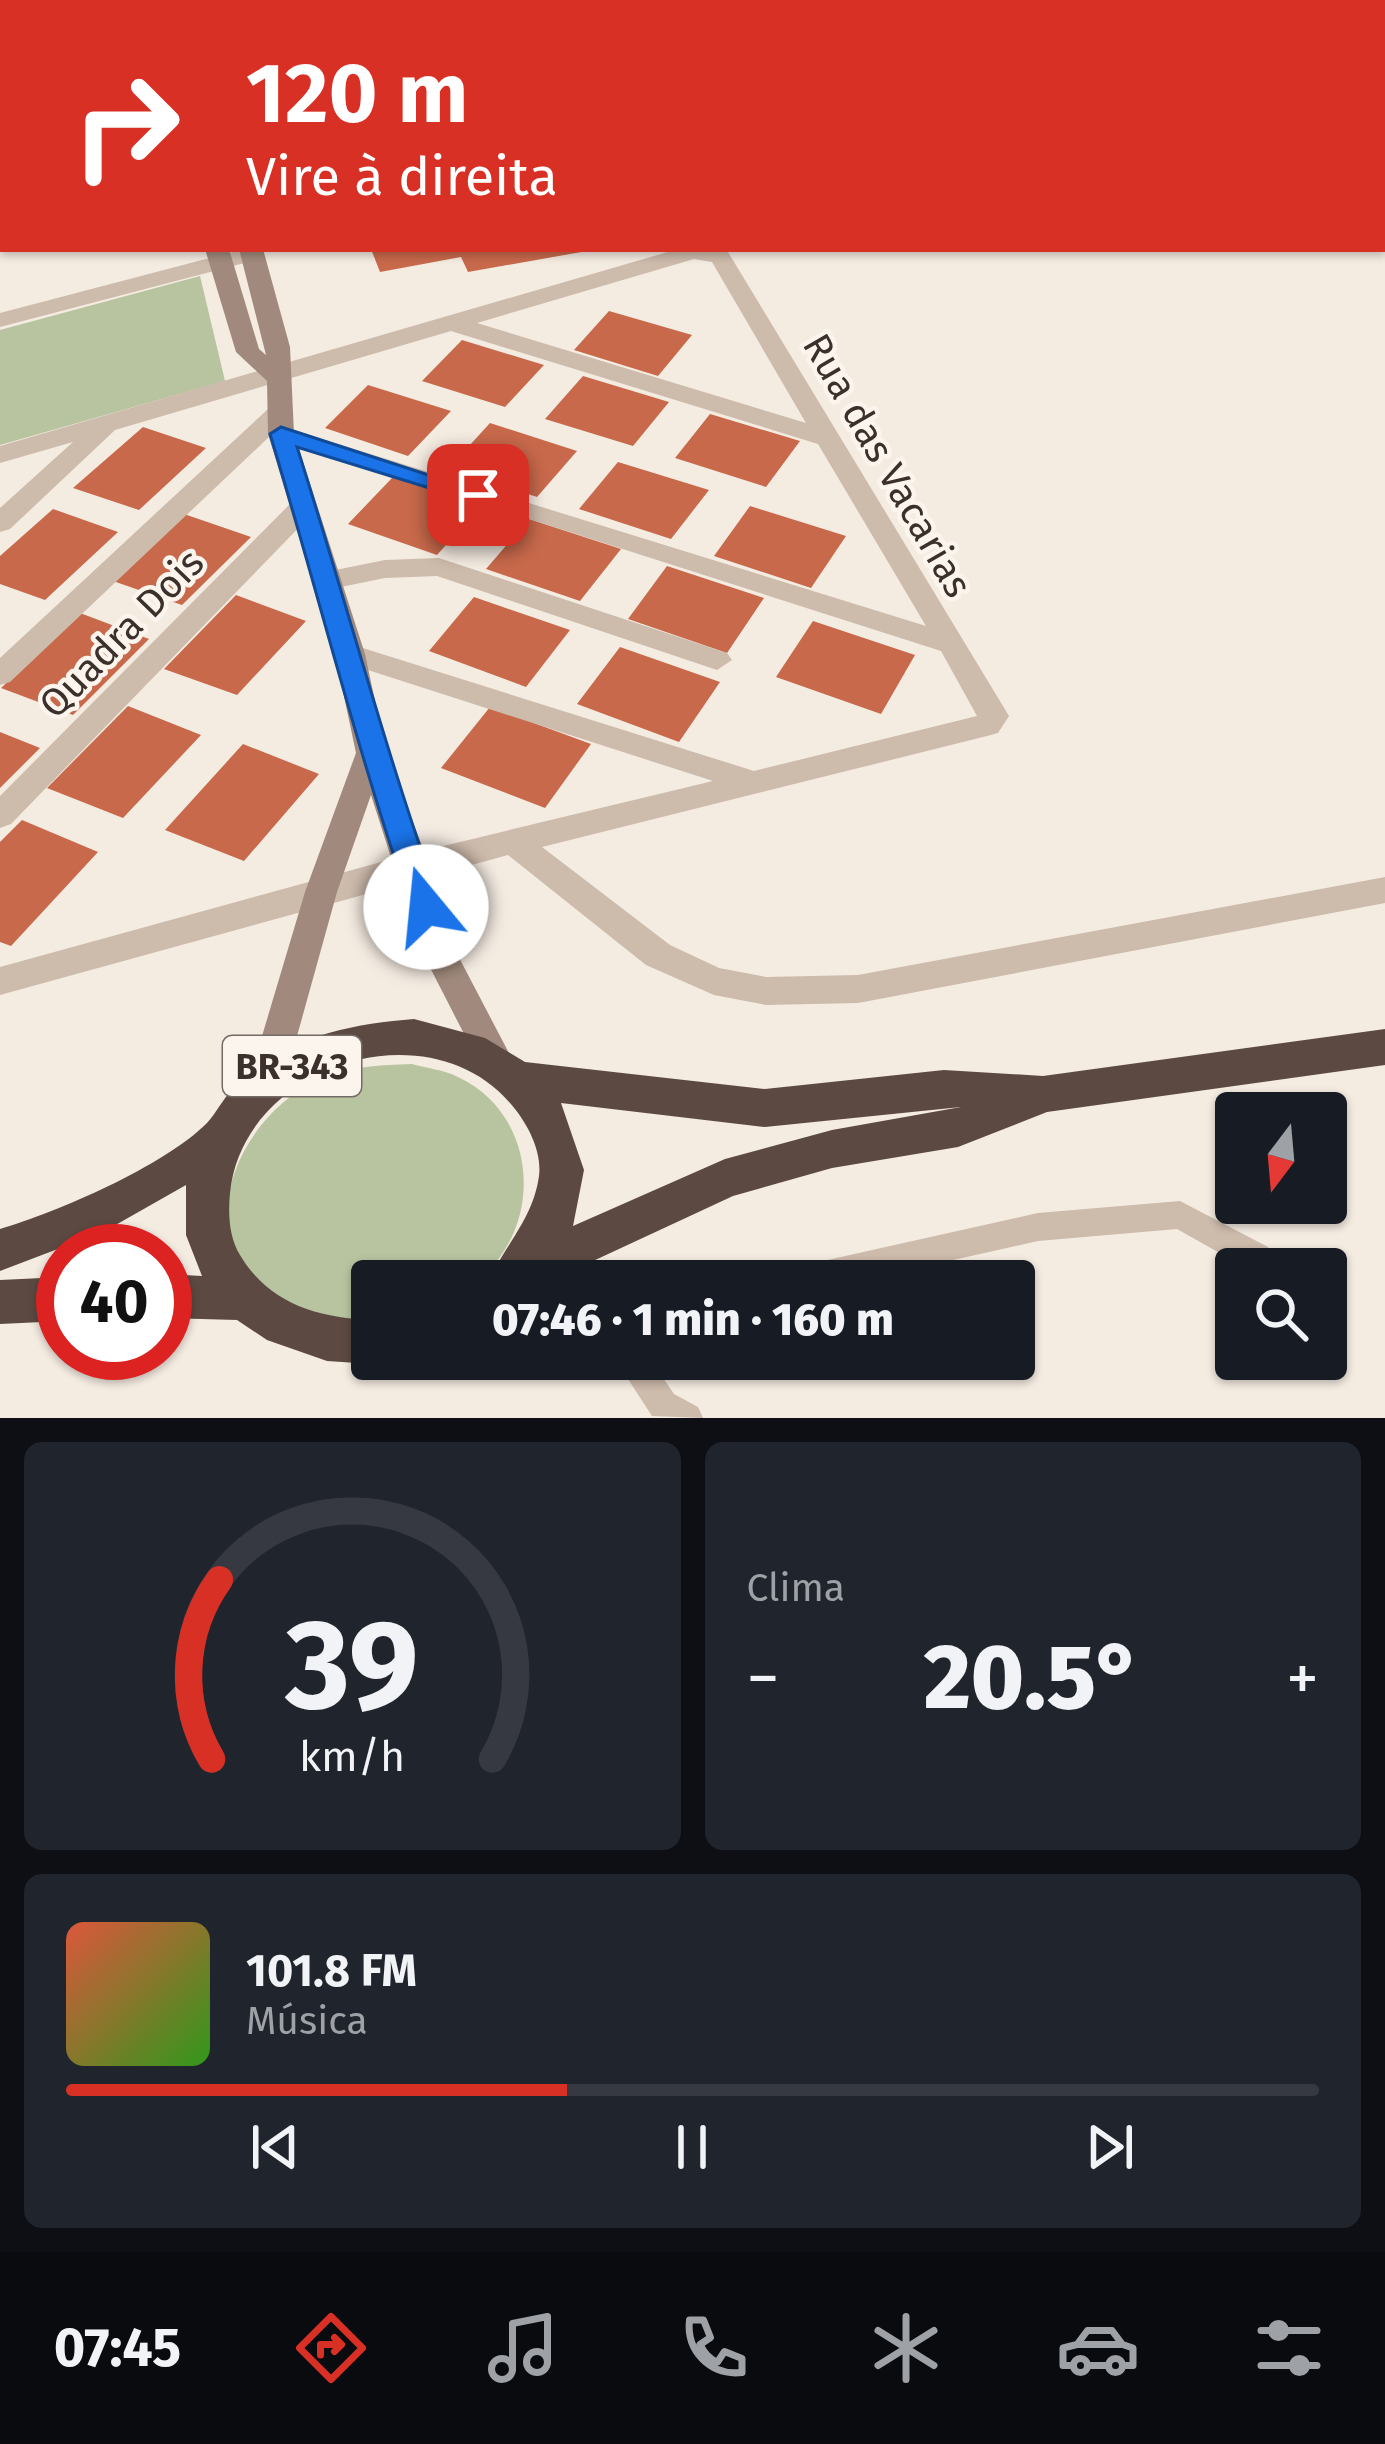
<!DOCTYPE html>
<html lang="pt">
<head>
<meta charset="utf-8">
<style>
	body { margin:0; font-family:"Fira Sans",sans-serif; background:#20242c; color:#f1f3f6; height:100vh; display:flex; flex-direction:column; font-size:45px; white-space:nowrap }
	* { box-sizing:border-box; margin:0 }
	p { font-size:39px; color:#9ea1a6 }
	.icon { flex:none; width:66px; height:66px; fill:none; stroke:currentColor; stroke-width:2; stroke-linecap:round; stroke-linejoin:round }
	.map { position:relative; height:1418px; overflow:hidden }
	.panel { display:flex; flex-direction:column; gap:24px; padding:24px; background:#0d0f14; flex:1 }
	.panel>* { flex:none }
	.hud { position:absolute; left:0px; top:0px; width:1386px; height:252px; box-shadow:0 3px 9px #0004; background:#d93025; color:#fff; overflow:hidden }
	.needle { width:78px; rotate:196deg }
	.tools { position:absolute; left:1215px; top:1092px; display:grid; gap:24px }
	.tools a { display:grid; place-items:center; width:132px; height:132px; border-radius:12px; background:#171b24; box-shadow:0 3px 9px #0004; font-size:60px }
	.speed { position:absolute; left:36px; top:1224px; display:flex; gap:24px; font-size:60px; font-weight:700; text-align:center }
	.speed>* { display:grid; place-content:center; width:156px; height:156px; border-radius:50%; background:#171b24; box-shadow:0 3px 9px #0004; line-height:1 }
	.speed .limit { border:18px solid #d22; background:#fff; color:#111 }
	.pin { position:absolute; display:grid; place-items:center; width:102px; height:102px; color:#fff; margin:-51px; border-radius:24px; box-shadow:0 6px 18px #0006 }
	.me { position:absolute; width:132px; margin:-66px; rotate:343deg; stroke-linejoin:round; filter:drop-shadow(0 0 9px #0008) }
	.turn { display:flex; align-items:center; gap:42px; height:252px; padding:0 48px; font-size:54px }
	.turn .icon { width:156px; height:156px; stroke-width:2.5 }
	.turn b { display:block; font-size:84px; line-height:102px }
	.big { font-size:90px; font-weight:800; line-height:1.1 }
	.panel .card { flex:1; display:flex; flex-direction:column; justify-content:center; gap:18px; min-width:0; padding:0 42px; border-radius:18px; background:#20242c }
	.panel .dial { align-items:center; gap:0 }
	.dial svg { height:312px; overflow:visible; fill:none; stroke:#363941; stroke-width:7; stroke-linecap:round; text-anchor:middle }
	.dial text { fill:#f1f3f6; stroke:none }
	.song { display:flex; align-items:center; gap:36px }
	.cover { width:144px; height:144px; border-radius:18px; background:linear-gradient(135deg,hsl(10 70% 55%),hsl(110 70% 35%)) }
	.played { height:12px; border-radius:6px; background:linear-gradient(90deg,#d93025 40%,#363941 40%) }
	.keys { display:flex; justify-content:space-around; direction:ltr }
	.heat { display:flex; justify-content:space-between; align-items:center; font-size:66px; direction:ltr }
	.panel .tiles { flex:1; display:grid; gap:24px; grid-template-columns:1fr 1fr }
	.card:last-child { grid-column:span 2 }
	.trip { position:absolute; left:351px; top:1260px; width:684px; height:120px; border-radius:12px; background:#171b24; box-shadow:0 3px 9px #0004; font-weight:800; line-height:120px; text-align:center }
	.tab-bar { display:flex; height:192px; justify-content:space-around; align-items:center; background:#090b0e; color:#9ea1a6 }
	.tab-bar .icon { width:84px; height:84px }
	.tab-bar .current { color:#d93025 }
	.tab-bar b { font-size:54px; color:#f1f3f6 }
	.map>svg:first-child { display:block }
	.green { fill:#b8c4a0 }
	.building { fill:#c8694b }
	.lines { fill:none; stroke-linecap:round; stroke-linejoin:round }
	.lane { fill:#cdbbac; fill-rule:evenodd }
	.street { fill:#cdbbac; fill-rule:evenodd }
	.secondary { fill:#a18a7d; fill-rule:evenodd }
	.highway { fill:#5c4a42; fill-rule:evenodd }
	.route { fill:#1a73e8; stroke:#114b97; stroke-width:3 }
	.labels { text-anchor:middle; stroke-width:9; stroke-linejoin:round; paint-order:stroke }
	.shield { fill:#fbf5ee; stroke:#756b66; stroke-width:3 }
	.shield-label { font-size:36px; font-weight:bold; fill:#3b302b }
	.street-label { font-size:39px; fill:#3b302b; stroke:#fbf5ee }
</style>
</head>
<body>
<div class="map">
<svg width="1385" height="1418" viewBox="0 0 1385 1418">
	<rect width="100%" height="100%" fill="#f4ebe1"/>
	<g class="green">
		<path d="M200,276L225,381L0,445V330Z"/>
		<path d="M412,1064C426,1068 444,1070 458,1077C539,1115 545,1227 477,1281H372V1325C345,1326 327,1318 302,1308C289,1302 270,1298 260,1289C189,1221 245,1111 322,1078C352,1066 380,1065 412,1064Z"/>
	</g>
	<g class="building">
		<path d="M371,249H586L587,251L468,272L461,257L380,272Z"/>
		<path d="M609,311L692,335L658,376L574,350Z"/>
		<path d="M462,340L544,365L505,407L422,381Z"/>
		<path d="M583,376L669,402L633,446L545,419Z"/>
		<path d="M368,385L451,411L408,456L325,428Z"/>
		<path d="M710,414L800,441L766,487L675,458Z"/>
		<path d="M490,423L577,451L537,497L449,468Z"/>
		<path d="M143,427L206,448L139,510L73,488Z"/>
		<path d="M618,462L709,490L671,539L579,509Z"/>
		<path d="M393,477L481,506L437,555L348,524Z"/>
		<path d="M750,506L846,536L811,588L714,556Z"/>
		<path d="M53,509L118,532L45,600L0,584V556Z"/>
		<path d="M184,514L251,537L182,605L113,581Z"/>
		<path d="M529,519L621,549L580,601L486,569Z"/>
		<path d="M667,566L764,598L727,653L628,619Z"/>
		<path d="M236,595L306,621L237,695L164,669Z"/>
		<path d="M474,597L570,630L526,687L429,651Z"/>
		<path d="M80,613L149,639L73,715L1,688Z"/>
		<path d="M813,621L915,655L881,714L776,677Z"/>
		<path d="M620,647L720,682L679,742L577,704Z"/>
		<path d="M128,706L201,735L123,818L47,788Z"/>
		<path d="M490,707L591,744L545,808L441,768Z"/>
		<path d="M0,732L40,748L0,788Z"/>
		<path d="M243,744L319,774L244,861L165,830Z"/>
		<path d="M22,820L98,852L11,946L0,942V842Z"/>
	</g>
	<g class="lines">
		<g class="lane">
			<path d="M1180,1201L1268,1247L1283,1269H1248L1177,1229L1038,1241L859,1281H781L785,1271L796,1267L1038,1213Z"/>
			<path d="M615,1359H650L674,1394L698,1407L703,1418L652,1416Z"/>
		</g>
		<g class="street">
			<rect x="0" y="133" width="3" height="12"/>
			<path d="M244,249H260L264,254L260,259L0,327V313Z"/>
			<path d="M678,249L728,252L1009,716L998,733L987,736L542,847L670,945L719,968L766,977L858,975L1385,877V903L858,1003L766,1005L714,995L646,965L508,855L0,995V967L414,853L713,781L340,661L335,654L350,644L754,771L977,716L941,651L270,436L10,682L0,685V658L268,409L277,407L290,415L280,426L926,626L818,444L451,331L115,430L10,529L0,532V508L73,442L0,463V446ZM694,259L712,262L806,423L477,323Z"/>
			<path d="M302,499L312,502L316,508L312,514L11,824L0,828V796L292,502Z"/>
			<path d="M439,558L727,653L732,660L717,670L437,576L385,578L326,590L312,581L316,574L385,560Z"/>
		</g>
		<g class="secondary">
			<path d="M136,0H156L157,3H137Z"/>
			<path d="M165,0H185L186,3H166Z"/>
			<path d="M205,249H229L259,349L266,355L239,249H263L290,347L294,434L365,654L386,753L430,866L454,948L511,1057L505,1067L493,1072L481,1067L420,948L371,795L337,892L284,1083L279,1094L266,1098L253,1094L248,1083L305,892L356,753L335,654L268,434L267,381L236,352Z"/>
		</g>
		<g class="highway">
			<path d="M414,1019L485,1038L525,1062L765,1089L944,1070L1043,1076L1385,1029V1065L1047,1112L958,1147L832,1168L733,1196L550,1281H489C506,1243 533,1219 539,1176C542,1152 529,1127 515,1109C434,1004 243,1063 230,1193C228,1214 229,1237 240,1255C269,1304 318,1318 372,1320V1359H386L372,1364L327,1361L267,1340L237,1320L165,1318V1274L202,1276L186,1235V1185L105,1231L0,1271V1229C58,1212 164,1166 207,1123C217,1112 224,1097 235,1086C282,1038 349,1024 414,1019ZM561,1103L765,1127L961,1107L832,1130L725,1159L573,1226L584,1170Z"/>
			<path d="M63,1277V1321L0,1324V1280Z"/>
		</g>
	</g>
	<path class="route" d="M281,427L490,495L478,503L297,447C346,600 386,755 441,907L426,919L411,907C357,751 318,592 270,434Z"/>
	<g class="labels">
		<rect class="shield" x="223" y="1036" width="138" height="60" rx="9"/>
		<g class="shield-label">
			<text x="292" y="1079">BR-343</text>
		</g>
		<g class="street-label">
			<text transform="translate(888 465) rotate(60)" y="14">Rua das Vacarias</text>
			<text transform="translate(121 633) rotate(-46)" y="14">Quadra Dois</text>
		</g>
	</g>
</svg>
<div class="tools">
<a><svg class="needle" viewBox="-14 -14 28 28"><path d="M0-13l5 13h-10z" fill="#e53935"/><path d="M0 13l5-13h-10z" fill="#9ea1a6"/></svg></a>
<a><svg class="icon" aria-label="search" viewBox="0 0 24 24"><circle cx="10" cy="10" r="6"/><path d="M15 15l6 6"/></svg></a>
</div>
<div class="speed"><div class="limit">40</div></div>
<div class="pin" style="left:478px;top:495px;background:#d93025"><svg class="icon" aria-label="arrive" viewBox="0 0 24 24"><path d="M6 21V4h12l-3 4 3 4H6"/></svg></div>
<svg class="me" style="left:426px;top:907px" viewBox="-20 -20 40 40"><circle r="19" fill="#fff"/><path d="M0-13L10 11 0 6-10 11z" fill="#1a73e8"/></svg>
<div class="trip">07:46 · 1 min · 160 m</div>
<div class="hud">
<div class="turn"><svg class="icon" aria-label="right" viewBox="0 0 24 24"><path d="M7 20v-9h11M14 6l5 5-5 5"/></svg><div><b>120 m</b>Vire à direita</div></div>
</div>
</div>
<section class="panel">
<div class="tiles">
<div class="card dial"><svg viewBox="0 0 100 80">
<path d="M14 69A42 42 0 1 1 86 69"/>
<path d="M14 69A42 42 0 0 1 16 23" stroke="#d93025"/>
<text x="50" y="56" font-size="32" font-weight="700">39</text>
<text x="50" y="72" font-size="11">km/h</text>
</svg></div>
<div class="card"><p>Clima</p>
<div class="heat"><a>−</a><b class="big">20.5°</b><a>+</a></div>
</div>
<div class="card">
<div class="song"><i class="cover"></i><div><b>101.8 FM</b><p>Música</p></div></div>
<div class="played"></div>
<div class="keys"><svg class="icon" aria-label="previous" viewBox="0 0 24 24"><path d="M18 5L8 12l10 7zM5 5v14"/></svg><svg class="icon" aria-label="pause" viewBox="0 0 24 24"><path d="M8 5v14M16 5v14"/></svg><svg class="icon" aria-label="next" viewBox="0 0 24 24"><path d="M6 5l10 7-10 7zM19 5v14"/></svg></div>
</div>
</div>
</section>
<nav class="tab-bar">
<b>07:45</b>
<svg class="icon current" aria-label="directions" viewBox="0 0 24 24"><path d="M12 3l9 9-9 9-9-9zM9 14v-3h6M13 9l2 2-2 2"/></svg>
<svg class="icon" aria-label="music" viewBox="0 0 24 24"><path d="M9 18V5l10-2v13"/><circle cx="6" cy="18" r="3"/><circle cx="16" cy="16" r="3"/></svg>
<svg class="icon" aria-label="phone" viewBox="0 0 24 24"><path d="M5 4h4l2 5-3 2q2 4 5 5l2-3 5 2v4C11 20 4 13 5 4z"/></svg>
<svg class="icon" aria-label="climate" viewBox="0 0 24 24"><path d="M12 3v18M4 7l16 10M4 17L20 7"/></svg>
<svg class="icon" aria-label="car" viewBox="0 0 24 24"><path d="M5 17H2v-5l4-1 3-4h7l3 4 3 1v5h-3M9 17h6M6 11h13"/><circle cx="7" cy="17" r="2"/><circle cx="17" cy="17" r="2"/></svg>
<svg class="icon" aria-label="filters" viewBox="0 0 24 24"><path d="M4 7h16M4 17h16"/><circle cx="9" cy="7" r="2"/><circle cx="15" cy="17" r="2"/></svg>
</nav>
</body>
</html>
